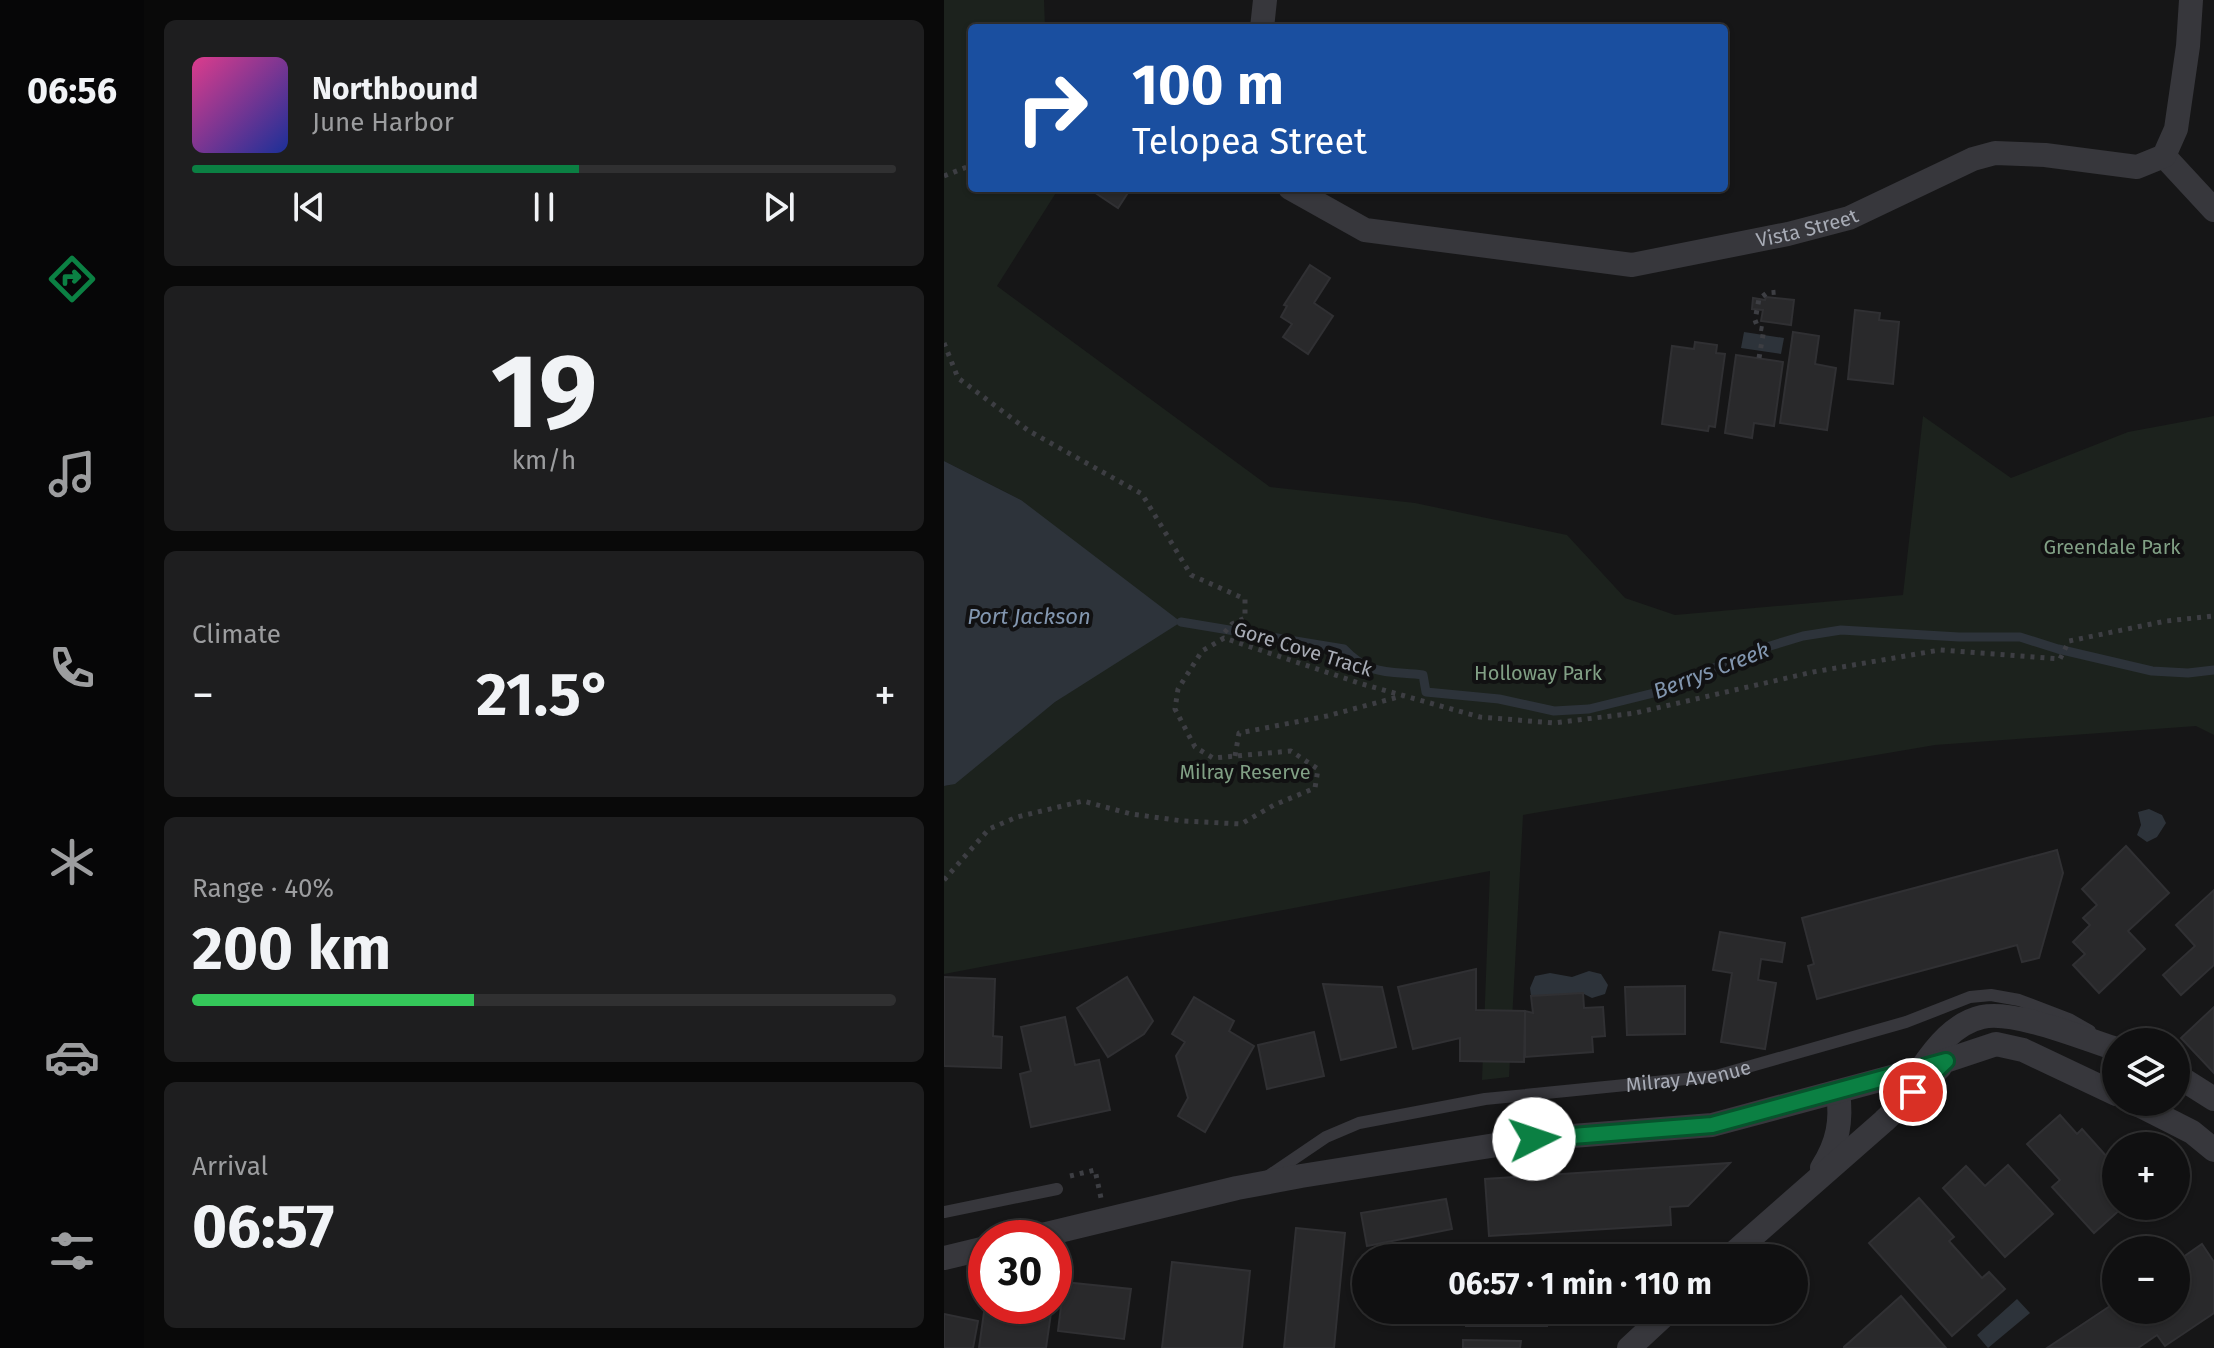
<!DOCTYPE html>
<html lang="en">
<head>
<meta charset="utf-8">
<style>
	body { margin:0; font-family:"Fira Sans",sans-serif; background:#1e1e1f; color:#f1f3f6; height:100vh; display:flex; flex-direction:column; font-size:30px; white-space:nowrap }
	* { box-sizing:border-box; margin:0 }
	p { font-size:26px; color:#9c9d9f }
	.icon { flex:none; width:44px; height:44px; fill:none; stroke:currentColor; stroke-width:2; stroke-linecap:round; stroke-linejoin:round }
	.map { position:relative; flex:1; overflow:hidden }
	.details { display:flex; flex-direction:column; gap:20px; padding:20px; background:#090909; width:800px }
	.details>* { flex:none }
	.hud { position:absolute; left:24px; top:24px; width:760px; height:168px; border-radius:8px; box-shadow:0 2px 6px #0004,0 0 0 2px #303031; background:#1a4fa0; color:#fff; overflow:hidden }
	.buttons { position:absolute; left:1158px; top:1028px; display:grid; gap:16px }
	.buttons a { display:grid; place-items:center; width:88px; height:88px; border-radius:50%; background:#101011; box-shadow:0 2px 6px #0004,0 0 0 2px #303031; font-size:40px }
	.speed { position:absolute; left:24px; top:1220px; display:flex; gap:16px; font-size:40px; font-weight:700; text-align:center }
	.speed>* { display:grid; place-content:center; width:104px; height:104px; border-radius:50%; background:#101011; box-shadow:0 2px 6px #0004,0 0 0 2px #303031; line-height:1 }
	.speed .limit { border:12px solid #d22; background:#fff; color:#111 }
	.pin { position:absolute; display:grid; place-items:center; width:68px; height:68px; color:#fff; margin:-34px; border:4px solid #fff; border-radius:50%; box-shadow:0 2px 8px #0007 }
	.me { position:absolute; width:88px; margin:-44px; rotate:86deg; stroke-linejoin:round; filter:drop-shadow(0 0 6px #0008) }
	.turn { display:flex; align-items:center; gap:28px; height:168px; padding:0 32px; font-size:36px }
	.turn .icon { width:104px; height:104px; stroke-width:2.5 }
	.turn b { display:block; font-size:56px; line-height:68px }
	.big { font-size:60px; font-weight:700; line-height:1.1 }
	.details .widget { flex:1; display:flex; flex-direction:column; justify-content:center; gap:12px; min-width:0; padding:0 28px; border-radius:12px; background:#1e1e1f }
	.details .dial { align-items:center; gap:0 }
	.dial b { font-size:104px; line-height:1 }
	.song { display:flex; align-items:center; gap:24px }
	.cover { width:96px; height:96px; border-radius:12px; background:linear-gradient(135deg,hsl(330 70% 55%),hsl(230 70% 35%)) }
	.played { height:8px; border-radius:4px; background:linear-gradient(90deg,#0b8043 55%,#303031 55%) }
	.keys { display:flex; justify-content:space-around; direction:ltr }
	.heat { display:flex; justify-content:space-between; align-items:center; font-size:44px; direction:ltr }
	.charge { height:12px; border-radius:6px; background:linear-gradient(90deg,#34c759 40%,#303031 0) }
	.trip { position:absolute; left:408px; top:1244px; width:456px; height:80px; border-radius:40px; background:#101011; box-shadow:0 2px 6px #0004,0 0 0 2px #303031; font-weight:700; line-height:80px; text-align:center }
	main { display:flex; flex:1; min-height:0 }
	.menu { display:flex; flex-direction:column; width:144px; justify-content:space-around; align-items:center; background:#060607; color:#9c9d9f }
	.menu .icon { width:56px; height:56px }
	.menu .selected { color:#0b8043 }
	.menu b { font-size:36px; color:#f1f3f6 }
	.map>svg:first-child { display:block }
	.green { fill:#1c221d }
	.water { fill:#2d333a }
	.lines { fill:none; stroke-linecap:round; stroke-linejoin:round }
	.stream { stroke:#2d333a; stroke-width:9 }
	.building { fill:#29292b; stroke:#303033; stroke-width:2 }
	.path { stroke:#3d3e43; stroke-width:5; stroke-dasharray:4 6; stroke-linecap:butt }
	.lane { stroke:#37373c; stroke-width:12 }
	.street { stroke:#37373c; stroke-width:24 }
	.route-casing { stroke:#07532c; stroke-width:20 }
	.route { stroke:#0b8043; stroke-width:14 }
	.labels { text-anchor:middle; stroke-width:8; stroke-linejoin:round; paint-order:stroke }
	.street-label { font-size:20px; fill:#a8acb6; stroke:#111112 }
	.park-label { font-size:20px; fill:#81a085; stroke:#111112 }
	.water-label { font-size:22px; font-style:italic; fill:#8296af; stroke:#111112 }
</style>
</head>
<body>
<main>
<nav class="menu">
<b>06:56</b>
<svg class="icon selected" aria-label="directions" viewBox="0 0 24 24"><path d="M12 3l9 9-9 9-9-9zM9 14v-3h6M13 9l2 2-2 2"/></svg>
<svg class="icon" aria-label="music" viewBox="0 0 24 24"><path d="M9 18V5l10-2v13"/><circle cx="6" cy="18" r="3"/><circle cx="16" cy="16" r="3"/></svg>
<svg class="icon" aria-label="phone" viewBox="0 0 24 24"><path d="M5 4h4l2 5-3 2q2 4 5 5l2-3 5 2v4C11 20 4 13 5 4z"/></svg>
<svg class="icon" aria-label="climate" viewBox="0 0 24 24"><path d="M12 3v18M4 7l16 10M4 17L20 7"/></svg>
<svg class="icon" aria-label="car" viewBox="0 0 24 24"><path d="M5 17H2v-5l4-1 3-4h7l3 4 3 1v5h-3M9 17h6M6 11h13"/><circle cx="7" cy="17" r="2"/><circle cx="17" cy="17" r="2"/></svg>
<svg class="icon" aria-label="filters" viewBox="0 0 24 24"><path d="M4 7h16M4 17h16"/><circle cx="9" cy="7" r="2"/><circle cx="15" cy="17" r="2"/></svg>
</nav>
<section class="details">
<div class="widget">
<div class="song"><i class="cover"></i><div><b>Northbound</b><p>June Harbor</p></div></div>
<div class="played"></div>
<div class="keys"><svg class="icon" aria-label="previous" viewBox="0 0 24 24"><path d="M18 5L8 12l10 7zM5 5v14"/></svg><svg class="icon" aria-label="pause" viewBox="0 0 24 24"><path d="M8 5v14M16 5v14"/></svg><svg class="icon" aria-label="next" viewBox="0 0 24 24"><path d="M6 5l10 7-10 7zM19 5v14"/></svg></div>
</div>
<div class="widget dial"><b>19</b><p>km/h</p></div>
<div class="widget"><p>Climate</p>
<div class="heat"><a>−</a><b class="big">21.5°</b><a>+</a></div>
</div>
<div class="widget"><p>Range · 40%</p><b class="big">200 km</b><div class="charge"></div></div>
<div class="widget"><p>Arrival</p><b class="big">06:57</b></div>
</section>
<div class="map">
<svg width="1270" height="1348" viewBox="0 0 1270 1348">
	<rect width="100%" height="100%" fill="#161617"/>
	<path class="green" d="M0,0H100L101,28H28V188H115L53,286L326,487L471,503L623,535L681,598L731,615L959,595L979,416L1067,478L1184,432L1270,416V735L1252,726L991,745L579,815L565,1077L538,1080L546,871L0,974V786L6,785L111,702L161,668L77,500L0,461Z"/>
	<g class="water">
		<path d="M800,332L840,338L837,354L797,348Z"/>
		<path d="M0,461L77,500L237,622L111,702L11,784L0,786Z"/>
		<path d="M1205,809L1218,815L1222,823L1213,837L1203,842L1193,835L1197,825L1194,812Z"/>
		<path d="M645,971L657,974L664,985L661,994L648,998L638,993L587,996L586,988L591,976L606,973L628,977Z"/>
		<path d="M1073,1299L1086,1313L1044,1348L1033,1335Z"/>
	</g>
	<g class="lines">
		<path class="stream" d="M237,622L400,649C425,676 446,671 479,675L482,692L555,699L610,711L645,709L730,688L770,668L826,646L859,636L897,630L1015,637H1076L1114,649L1208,671L1244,673L1270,670"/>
	</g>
	<g class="building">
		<path d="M144,188H187L174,208Z"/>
		<path d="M366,265L386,278L370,303L389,316L364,354L339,337L348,324L337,317L343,306L340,305Z"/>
		<path d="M822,297L850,300L847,325L817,321L819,310L808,309L809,298L821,300Z"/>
		<path d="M911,310L936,313L935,320L955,322L949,384L904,379Z"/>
		<path d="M849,332L875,336L871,364L892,368L883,430L836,423Z"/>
		<path d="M751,342L773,345L772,353L781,354L771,427L765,426L764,431L718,424L728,346L750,349Z"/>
		<path d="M792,355L839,362L830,426L810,423L808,438L781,433Z"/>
		<path d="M1182,846L1225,893L1184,931L1201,949L1155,993L1129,965L1141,954L1129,942L1146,925L1139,918L1153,905L1138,889Z"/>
		<path d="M1113,850L1119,873L1095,958L1078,962L1073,945L873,999L864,966L870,964L858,918Z"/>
		<path d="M1270,890V965L1237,995L1219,975L1251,946L1232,925Z"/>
		<path d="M776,932L841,943L838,962L817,959L814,980L832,983L821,1049L777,1042L788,973L769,970Z"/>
		<path d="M532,969V1010L581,1011L580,1062L516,1061V1038L469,1049L454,987Z"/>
		<path d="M0,977L51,979L49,1036L58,1037L57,1068L0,1066Z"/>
		<path d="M183,977L209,1021L200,1034L164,1057L133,1008Z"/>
		<path d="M379,984L438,987L452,1047L397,1060Z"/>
		<path d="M741,986V1034L683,1035L681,987Z"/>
		<path d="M639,993L640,1008L659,1007L661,1036L648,1037L649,1052L581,1057V1011L589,1013L587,996Z"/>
		<path d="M250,997L290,1021L285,1031L310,1046L261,1132L234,1116L244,1098L232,1056L241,1042L228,1034Z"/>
		<path d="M1270,1007V1073L1237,1038Z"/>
		<path d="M121,1017L131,1065L155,1060L166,1110L87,1127L76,1074L87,1071L77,1027Z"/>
		<path d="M370,1032L380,1076L323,1089L314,1045Z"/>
		<path d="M1116,1115L1133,1134L1138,1129L1172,1167V1206H1180L1150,1233L1108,1187L1116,1180L1083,1144Z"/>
		<path d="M786,1163L744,1206L726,1207L727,1225L545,1236L541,1179Z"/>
		<path d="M1064,1165L1109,1214L1061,1257L999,1188L1022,1166L1041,1186Z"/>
		<path d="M975,1198L1010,1237L1005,1241L1038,1278L1045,1272L1061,1289L1008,1336L925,1243Z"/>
		<path d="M502,1199L508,1229L423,1246L417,1213Z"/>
		<path d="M352,1228L401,1233L390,1348H340Z"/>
		<path d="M1258,1244L1270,1262V1313L1221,1346L1213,1335L1194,1348H1103L1172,1302V1310H1232V1262Z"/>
		<path d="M526,1250L605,1252V1258H525Z"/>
		<path d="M228,1262L306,1271L298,1348H218Z"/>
		<path d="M120,1282L187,1289L180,1339L114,1331Z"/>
		<path d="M957,1296L1002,1348H900V1347Z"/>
		<path d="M42,1298V1306H108L102,1348H35Z"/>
		<path d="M523,1310H603V1326H522Z"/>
		<path d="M0,1314L34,1321L29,1348H0Z"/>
		<path d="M519,1340L577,1341L576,1348H519Z"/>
	</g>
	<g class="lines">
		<g class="path">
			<path d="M28,107V110"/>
			<path d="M0,176L28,165"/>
			<path d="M0,343L14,378L85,431L198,494L247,575L301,599V618L288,624L280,633V638"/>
			<path d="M815,358L820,329L814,328L811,320L815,299L823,293L835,292"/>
			<path d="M291,756L295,733L383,716L458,696"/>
			<path d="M0,880L45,829L73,817L139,801L187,814L239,821L297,824L330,805L371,788L374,769L347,751L269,758L251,747L231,709L234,689L258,651L280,638L418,684L536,717L610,723L691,713L869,672L996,650L1116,659L1125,641L1222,621L1270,616"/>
			<path d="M126,1176L151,1170L157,1198"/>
		</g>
		<g class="lane">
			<path id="s1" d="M323,1177L382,1137L415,1123L541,1099L772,1076L962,1022L1026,997L1047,995L1075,1000L1125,1019L1146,1031"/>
			<path d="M0,1212L113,1189"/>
		</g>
		<g class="street">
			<path d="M318,28L321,0"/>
			<path d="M1220,156L1270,210"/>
			<path id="s2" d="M346,188L421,230L688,265L844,234L905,218L1029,159L1051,153L1101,155L1193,167L1220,156L1232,129L1244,46L1247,0"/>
			<path d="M977,1069C992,1047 1011,1023 1038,1017C1071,1010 1138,1038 1172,1049"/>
			<path d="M1232,1075L1270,1099"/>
			<path d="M1189,1102L1248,1132L1270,1150"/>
			<path d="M878,1168C894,1143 898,1121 894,1092"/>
			<path d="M86,1238L293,1188L357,1176L590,1139L768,1125L977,1069L1052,1044L1079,1050L1172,1094"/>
			<path d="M0,1258L42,1248"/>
			<path d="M784,1258L940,1121L996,1067"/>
			<path d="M685,1348L726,1310"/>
		</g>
	</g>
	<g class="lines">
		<g class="route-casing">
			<path id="route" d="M590,1139L768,1125L1002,1061L969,1092"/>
		</g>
		<use href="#route" class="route"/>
	</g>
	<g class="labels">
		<g class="street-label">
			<text dy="7" stroke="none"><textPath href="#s2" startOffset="534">Vista Street</textPath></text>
			<text transform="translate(359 649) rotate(17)" y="7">Gore Cove Track</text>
			<text dy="7" stroke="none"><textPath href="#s1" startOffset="440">Milray Avenue</textPath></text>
		</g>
		<g class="park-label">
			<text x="1168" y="554">Greendale Park</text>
			<text x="594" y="680">Holloway Park</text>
			<text x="301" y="779">Milray Reserve</text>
		</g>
		<g class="water-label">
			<text x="85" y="624">Port Jackson</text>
			<text transform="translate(767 670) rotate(-21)" y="8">Berrys Creek</text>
		</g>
	</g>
</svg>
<div class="buttons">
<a><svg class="icon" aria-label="layers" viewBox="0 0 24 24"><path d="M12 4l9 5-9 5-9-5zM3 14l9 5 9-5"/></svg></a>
<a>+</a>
<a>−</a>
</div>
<div class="speed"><div class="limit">30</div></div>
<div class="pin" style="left:969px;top:1092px;background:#d93025"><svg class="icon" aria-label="arrive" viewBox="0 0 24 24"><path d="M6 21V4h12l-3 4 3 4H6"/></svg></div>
<svg class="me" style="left:590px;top:1139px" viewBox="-20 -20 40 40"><circle r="19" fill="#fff"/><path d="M0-13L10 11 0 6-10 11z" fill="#0b8043"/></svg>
<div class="trip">06:57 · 1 min · 110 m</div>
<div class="hud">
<div class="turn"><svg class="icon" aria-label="right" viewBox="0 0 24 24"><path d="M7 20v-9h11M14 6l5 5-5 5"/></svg><div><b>100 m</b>Telopea Street</div></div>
</div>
</div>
</main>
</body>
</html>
